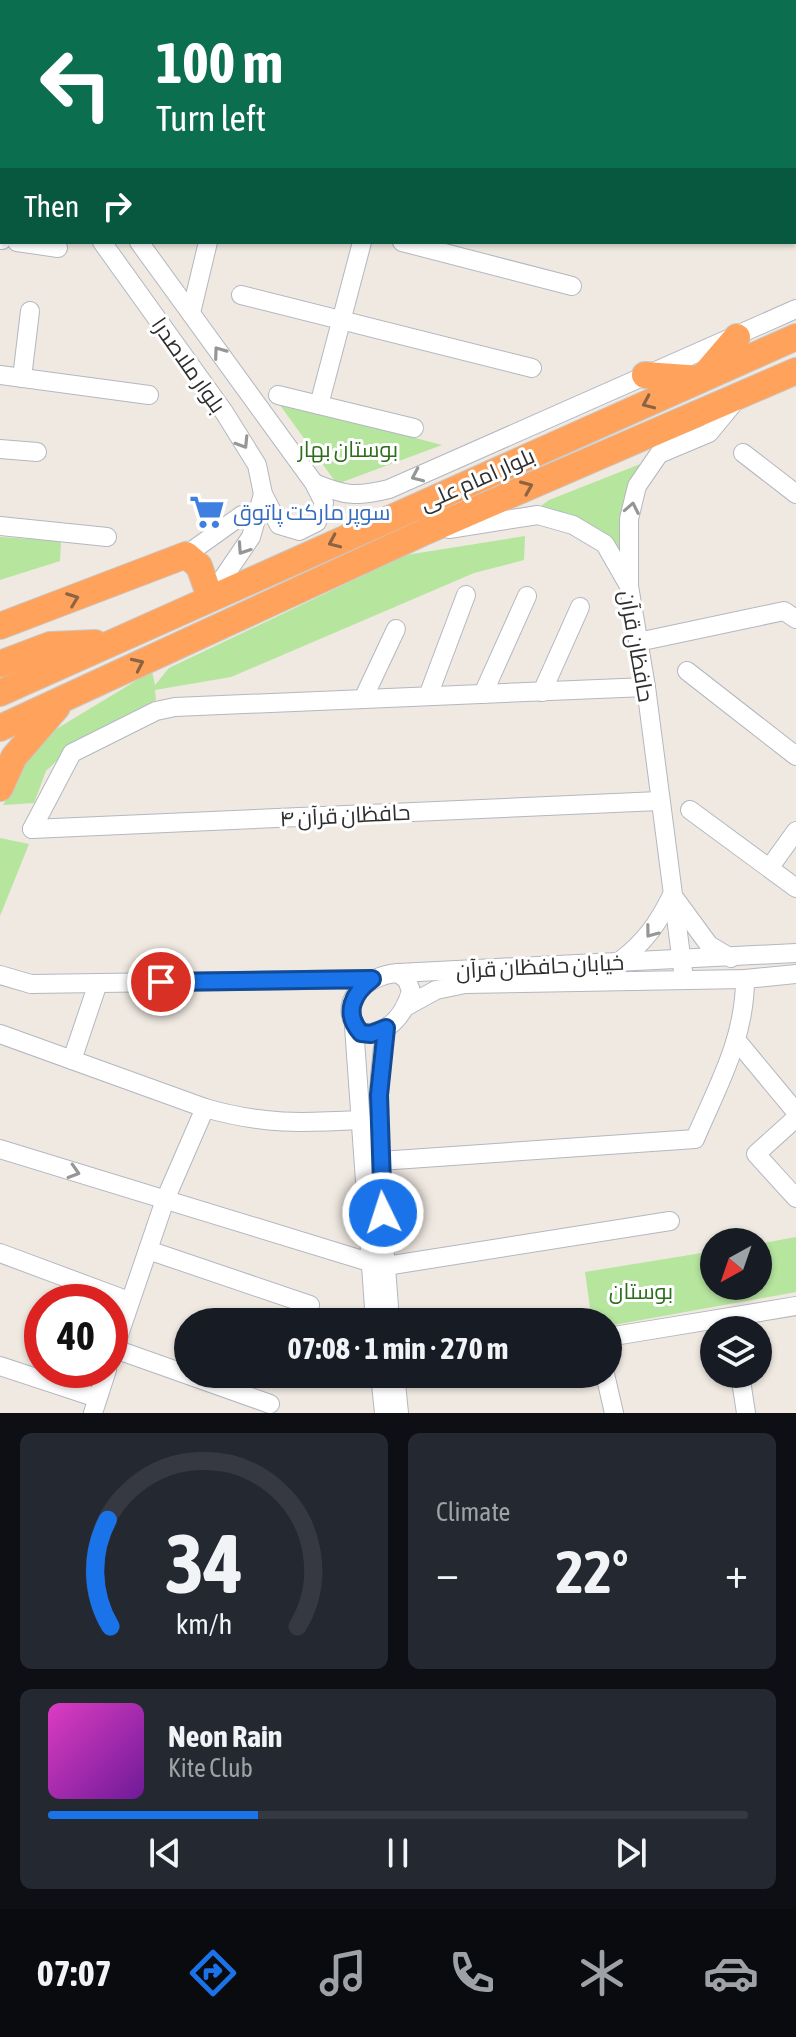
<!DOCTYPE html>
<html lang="en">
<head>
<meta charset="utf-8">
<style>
	body { margin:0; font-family:"Asap Condensed",Cairo,sans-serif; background:#242831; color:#f1f3f6; height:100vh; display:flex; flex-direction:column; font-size:30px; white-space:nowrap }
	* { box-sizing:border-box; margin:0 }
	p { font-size:26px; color:#9ea1a6 }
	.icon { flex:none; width:44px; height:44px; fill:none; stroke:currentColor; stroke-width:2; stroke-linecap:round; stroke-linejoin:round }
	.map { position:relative; height:1413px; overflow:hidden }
	.panel { display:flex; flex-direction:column; gap:20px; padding:20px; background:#0d0f14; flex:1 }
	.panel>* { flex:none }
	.top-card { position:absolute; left:0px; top:0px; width:796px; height:244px; box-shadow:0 2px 6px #0004; background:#0b6e4f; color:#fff; overflow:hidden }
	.needle { width:52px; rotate:220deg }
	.buttons { position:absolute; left:700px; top:1228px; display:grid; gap:16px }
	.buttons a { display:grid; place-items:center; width:72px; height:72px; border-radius:50%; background:#171b24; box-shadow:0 2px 6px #0004; font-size:40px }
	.speed { position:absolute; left:24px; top:1284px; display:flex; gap:16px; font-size:40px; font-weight:700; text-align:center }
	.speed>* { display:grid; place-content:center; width:104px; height:104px; border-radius:50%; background:#171b24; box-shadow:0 2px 6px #0004; line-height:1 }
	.speed .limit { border:12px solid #d22; background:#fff; color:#111 }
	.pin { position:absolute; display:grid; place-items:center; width:68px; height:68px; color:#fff; margin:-34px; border:4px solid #fff; border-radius:50%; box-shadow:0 2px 8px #0007 }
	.me { position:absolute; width:88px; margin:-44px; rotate:356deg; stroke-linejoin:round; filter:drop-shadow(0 0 6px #0008) }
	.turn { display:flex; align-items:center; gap:28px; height:168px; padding:0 24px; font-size:36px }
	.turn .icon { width:104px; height:104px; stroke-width:2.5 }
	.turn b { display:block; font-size:56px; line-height:68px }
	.then { display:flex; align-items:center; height:76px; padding:0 24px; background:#0003; gap:16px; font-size:30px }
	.big { font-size:60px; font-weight:700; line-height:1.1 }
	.panel .tile { flex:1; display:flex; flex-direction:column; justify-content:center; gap:12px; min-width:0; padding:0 28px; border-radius:12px; background:#242831 }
	.panel .dial { align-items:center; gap:0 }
	.dial svg { height:208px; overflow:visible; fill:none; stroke:#363941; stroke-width:7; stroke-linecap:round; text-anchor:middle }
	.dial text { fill:#f1f3f6; stroke:none }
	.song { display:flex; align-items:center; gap:24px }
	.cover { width:96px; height:96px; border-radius:12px; background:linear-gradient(135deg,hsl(310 70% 55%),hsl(280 70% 35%)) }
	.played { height:8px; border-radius:4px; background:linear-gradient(90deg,#1a73e8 30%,#363941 30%) }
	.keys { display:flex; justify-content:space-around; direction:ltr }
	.heat { display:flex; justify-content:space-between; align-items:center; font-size:44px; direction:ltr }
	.panel .tiles { flex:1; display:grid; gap:20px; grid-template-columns:1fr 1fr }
	.tile:last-child { grid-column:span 2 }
	.trip { position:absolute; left:174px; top:1308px; width:448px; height:80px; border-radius:40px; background:#171b24; box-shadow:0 2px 6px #0004; font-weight:700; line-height:80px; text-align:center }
	.tab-bar { display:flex; height:128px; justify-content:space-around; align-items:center; background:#090b0e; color:#9ea1a6 }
	.tab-bar .icon { width:56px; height:56px }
	.tab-bar .selected { color:#1a73e8 }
	.tab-bar b { font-size:36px; color:#f1f3f6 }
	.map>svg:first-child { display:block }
	.green { fill:#b6e59e }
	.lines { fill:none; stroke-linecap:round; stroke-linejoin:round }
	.minor-casing { stroke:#b4b7c1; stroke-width:20 }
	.highway-casing { stroke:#c9c9c9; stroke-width:28 }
	.minor { stroke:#fff; stroke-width:18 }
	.highway { stroke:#ffa35c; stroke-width:26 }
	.oneway { stroke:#969696 }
	.oneway2 { stroke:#8c6343 }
	.route-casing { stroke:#114b97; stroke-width:20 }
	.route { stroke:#1a73e8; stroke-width:14 }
	.labels { text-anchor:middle; stroke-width:6; stroke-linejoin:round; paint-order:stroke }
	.street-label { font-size:22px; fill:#2e2e2e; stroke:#fff }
	.park-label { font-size:22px; fill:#2c6e1b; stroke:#fff }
	.shop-label { font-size:22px; fill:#366cbe; stroke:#fff; text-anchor:start }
</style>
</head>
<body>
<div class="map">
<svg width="796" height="1413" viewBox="0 0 796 1413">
	<rect width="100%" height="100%" fill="#efe9e1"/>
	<g class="green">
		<path d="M277,401L442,445L337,484Z"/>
		<path d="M648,461L624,561C596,521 581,518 534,511L549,500Z"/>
		<path d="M525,536L524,560L474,573L231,677L155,690L156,700L81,738L46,771L34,803L3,805L31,755L53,731L152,671L155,685L169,668L406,555Z"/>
		<path d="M0,537L61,541L60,561L0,580Z"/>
		<path d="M0,838L29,844L0,916Z"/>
		<path d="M796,1237V1292L608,1326V1322H592L585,1272L714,1251V1286H758V1244Z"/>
	</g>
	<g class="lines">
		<g class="minor-casing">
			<g id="minor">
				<path d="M197,0L207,2"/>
				<path d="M111,2V0"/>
				<path d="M266,2L267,0"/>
				<path d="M426,2V0"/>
				<path d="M0,14L2,18"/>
				<path d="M0,55L2,58"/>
				<path d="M0,101L2,103"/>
				<path d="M0,239L2,240"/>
				<path d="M17,242L58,248"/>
				<path d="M102,242L224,412L257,465L263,494L279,525L299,531L317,522L324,503L314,483L139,242"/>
				<path d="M402,242L572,286"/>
				<path d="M241,295L532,368"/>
				<path d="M191,313L208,242"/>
				<path d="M0,375L149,395"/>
				<path d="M22,378L30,311"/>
				<path d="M278,395L414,428"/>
				<path d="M319,405L362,242"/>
				<path d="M0,449L37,452"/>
				<path d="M743,453L796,494"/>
				<path d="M314,483C345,496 357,497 389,489L796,309"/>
				<path d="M0,526L107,537"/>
				<path d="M449,529L538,515L573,525L605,544L629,586L646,687L684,979"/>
				<path d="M186,555L242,515"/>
				<path d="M629,583V519L637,486L659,454L709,433L737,399"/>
				<path d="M210,597L251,537L263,494"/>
				<path d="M638,642L784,611L796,619"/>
				<path d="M687,671L796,756"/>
				<path d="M542,692L580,607"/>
				<path d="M483,694L527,596"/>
				<path d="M428,696L466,595"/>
				<path d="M363,699L396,629"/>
				<path d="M690,810L796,888"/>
				<path d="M32,829L72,753L156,711L175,707L646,687"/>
				<path d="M32,829L659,801"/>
				<path d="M770,867L796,831"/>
				<path d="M676,900L709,945L731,958"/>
				<path d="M620,961C645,942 659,922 672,895"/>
				<path d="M398,973L796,953"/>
				<path d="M398,973L407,980L411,991C404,1015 389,1035 361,1033C333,1003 366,975 398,973Z"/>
				<path d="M0,975L31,984L372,979"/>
				<path d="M407,1006L436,990L465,984L745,979L796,974"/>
				<path d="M354,1026L375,1322"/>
				<path d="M386,1028C369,1124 384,1225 390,1322"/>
				<path d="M0,1034L205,1108"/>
				<path d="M737,1041L796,1112"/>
				<path d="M72,1060L98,983"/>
				<path d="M796,1118L756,1154L796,1198"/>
				<path d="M0,1149L369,1262"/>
				<path d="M380,1161L695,1139C718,1085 745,1039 745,979"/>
				<path d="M148,1250L310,1305"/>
				<path d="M0,1253L129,1301"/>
				<path d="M386,1266L670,1221"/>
				<path d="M608,1337L796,1306"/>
				<path d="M115,1349L270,1404"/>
				<path d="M110,1361L165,1200L205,1108C264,1125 302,1123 362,1120"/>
				<path d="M0,1366L97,1398"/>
				<path d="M380,1374L384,1413"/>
				<path d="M395,1374L399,1413"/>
				<path d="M605,1374L614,1413"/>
				<path d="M740,1374L746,1413"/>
				<path d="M93,1413L107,1370"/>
			</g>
		</g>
		<g class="highway-casing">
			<g id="highway">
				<path d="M645,375L701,379L737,337"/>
				<path d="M0,626L186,555L199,566L210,597"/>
				<path d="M0,664L50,645L95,643"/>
				<path d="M0,693L796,337"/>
				<path d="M0,728L422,533L796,371"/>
				<path d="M0,788L14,757L57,707"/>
			</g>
		</g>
		<use href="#minor" class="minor"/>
		<use href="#highway" class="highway"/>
	</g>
	<defs><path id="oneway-chevron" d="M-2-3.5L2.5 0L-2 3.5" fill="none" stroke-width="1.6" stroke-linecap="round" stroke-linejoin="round" transform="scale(2)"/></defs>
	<g class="oneway">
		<use href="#oneway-chevron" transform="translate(219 352) rotate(-126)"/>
		<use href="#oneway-chevron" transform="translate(243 443) rotate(58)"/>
		<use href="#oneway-chevron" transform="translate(417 476) rotate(156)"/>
		<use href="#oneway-chevron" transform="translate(632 508) rotate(-79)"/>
		<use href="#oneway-chevron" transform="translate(243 549) rotate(124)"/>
		<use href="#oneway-chevron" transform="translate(651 932) rotate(127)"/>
		<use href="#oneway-chevron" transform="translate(74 1172) rotate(17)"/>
	</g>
	<g class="oneway2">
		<use href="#oneway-chevron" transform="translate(648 403) rotate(156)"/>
		<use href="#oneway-chevron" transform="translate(527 487) rotate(-23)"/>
		<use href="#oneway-chevron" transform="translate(334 542) rotate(156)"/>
		<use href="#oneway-chevron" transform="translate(73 599) rotate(-21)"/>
		<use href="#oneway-chevron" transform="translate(138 664) rotate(-25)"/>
	</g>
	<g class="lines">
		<g class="route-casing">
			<path id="route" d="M161,982L372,979C353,993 343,1013 361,1033L371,1034L386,1028L379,1095L383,1213"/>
		</g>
		<use href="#route" class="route"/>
	</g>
	<defs>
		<g id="supermarket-bare" transform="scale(2.76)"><path d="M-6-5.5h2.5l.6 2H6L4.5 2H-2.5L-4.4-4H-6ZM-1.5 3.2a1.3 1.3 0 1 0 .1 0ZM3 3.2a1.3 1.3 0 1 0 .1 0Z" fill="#3f7fe0" stroke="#fff" stroke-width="2.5" paint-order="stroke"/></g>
	</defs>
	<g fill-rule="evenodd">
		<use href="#supermarket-bare" x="207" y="512"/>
	</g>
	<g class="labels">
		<g class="street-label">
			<text transform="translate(189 365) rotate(55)" y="8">بلوار ملاصدرا</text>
			<text transform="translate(477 479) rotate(-24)" y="8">بلوار امام علی</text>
			<text transform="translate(637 646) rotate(80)" y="8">حافظان قرآن</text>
			<text transform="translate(345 815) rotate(-3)" y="8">حافظان قرآن ۴</text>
			<text transform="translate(540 966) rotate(-3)" y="8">خیابان حافظان قرآن</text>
		</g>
		<g class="park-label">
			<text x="348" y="457">بوستان بهار</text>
			<text x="641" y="1299">بوستان</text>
		</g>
		<g class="shop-label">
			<text x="233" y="520">سوپر مارکت پاتوق</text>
		</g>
	</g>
</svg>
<div class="buttons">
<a><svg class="needle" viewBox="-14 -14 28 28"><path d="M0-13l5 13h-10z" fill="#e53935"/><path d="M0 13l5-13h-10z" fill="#9ea1a6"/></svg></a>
<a><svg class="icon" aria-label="layers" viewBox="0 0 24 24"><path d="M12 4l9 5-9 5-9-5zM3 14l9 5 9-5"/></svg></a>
</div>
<div class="speed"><div class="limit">40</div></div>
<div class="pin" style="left:161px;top:982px;background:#d93025"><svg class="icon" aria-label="arrive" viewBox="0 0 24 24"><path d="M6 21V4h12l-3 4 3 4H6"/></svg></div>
<svg class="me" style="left:383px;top:1213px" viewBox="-20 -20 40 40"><circle r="17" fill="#1a73e8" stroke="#fff" stroke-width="3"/><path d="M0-11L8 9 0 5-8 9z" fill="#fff"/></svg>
<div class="trip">07:08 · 1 min · 270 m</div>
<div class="top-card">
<div class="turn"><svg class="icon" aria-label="left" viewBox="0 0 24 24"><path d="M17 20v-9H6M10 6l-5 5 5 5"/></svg><div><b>100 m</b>Turn left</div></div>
<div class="then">Then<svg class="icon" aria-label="right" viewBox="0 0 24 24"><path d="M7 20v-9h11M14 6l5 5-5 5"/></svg></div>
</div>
</div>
<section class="panel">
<div class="tiles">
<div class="tile dial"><svg viewBox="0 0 100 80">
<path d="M14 69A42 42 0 1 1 86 69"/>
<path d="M14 69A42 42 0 0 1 13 28" stroke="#1a73e8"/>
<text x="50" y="56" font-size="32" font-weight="700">34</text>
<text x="50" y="72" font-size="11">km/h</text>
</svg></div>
<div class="tile"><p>Climate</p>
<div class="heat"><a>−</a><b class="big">22°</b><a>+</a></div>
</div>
<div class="tile">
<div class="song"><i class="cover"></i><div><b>Neon Rain</b><p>Kite Club</p></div></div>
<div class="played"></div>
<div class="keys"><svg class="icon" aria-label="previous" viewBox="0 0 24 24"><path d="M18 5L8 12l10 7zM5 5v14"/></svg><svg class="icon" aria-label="pause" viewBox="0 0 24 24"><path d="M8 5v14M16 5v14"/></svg><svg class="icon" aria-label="next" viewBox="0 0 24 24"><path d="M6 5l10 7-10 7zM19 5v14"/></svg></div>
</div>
</div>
</section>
<nav class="tab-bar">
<b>07:07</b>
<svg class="icon selected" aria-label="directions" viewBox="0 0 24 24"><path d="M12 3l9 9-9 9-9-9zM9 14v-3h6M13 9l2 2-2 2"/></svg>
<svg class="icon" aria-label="music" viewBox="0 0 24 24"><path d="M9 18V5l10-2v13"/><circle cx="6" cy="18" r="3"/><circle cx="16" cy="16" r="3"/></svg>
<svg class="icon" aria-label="phone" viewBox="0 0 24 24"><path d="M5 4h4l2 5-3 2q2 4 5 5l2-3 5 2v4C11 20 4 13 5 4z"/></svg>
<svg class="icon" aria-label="climate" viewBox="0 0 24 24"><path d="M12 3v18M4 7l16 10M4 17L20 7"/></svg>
<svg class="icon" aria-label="car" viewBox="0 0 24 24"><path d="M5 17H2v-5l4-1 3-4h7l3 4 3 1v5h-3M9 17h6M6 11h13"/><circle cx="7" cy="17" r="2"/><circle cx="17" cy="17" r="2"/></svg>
</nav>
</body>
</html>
